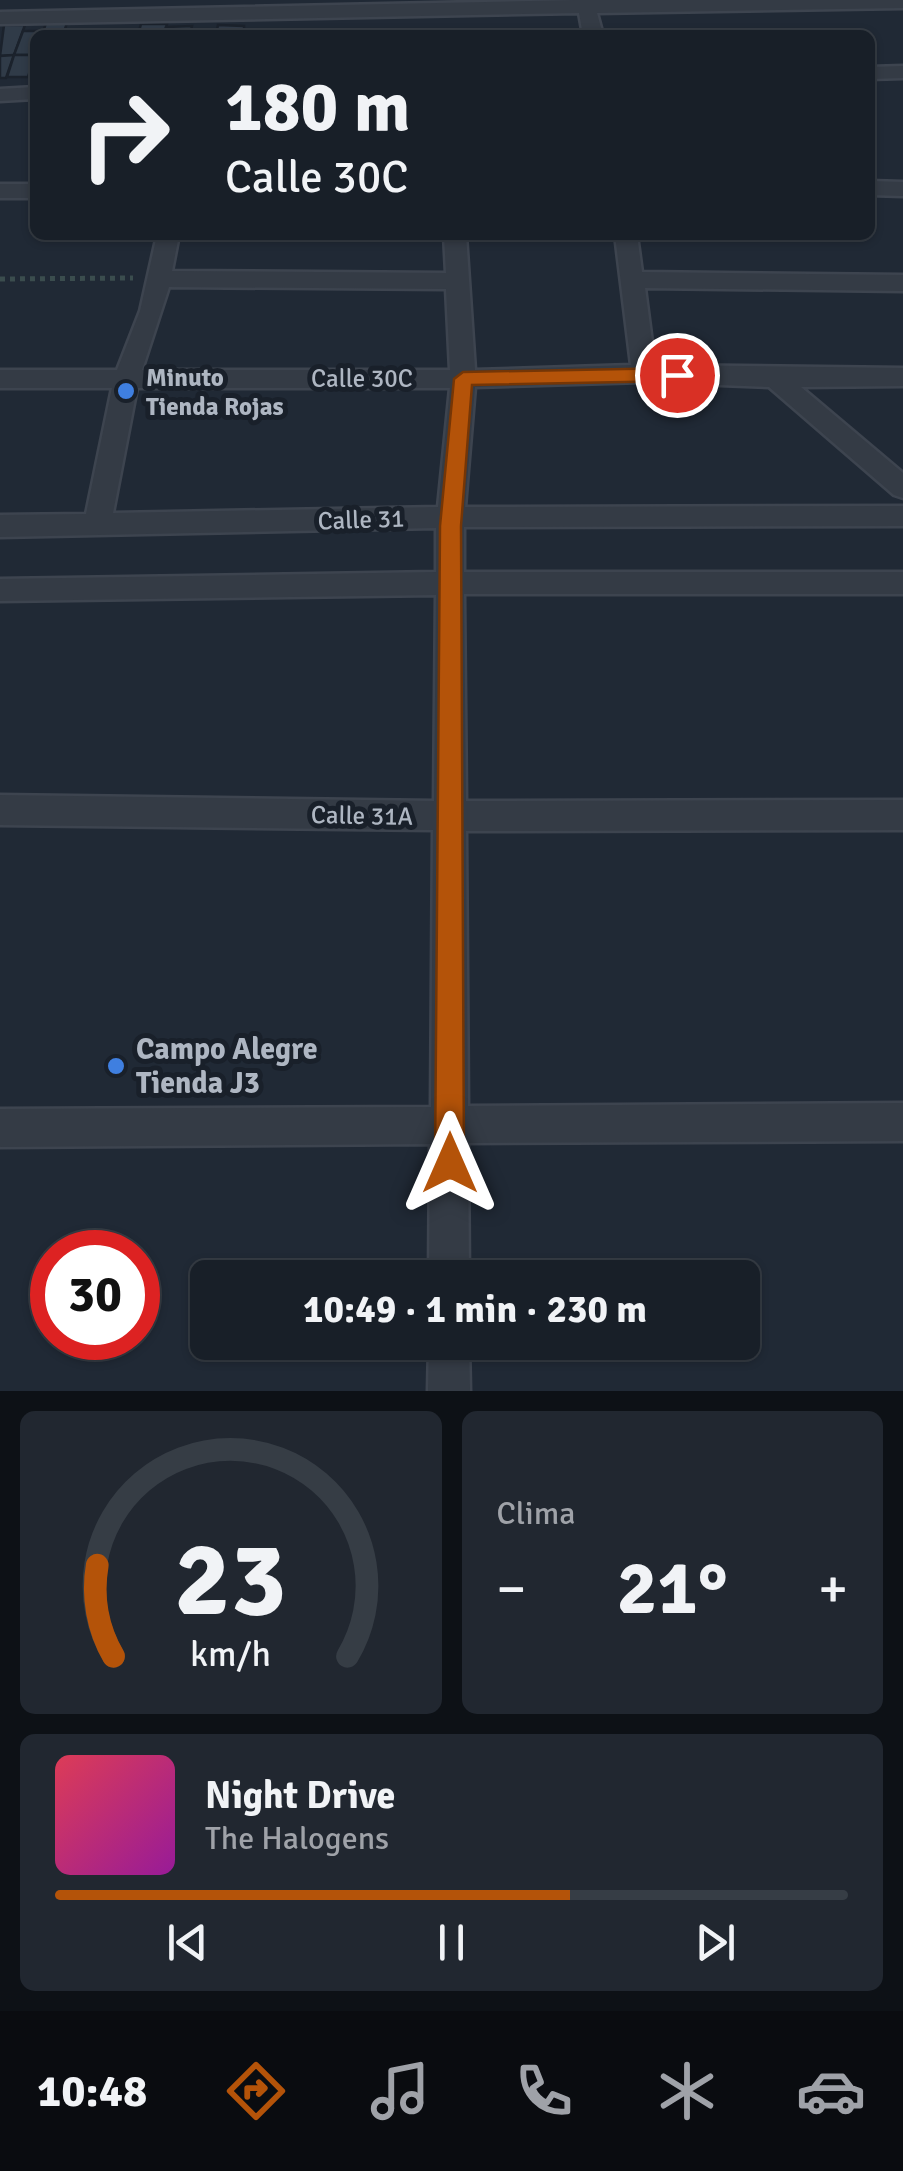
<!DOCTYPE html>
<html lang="es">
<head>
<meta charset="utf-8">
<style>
	body { margin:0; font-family:Signika,sans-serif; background:#212730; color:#f1f3f6; height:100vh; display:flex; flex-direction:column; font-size:38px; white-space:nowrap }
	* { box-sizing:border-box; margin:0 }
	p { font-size:32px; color:#9fa2a8 }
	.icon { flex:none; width:55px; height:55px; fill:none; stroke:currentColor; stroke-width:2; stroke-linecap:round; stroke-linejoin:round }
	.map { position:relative; height:1391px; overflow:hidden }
	.drawer { display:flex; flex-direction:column; gap:20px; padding:20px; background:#0d1116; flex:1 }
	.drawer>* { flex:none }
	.guide { position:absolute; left:30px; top:30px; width:845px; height:210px; border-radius:15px; box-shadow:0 2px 8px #0004,0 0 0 2px #363d45; background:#181f28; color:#f1f3f6; overflow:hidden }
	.speed { position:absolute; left:30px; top:1230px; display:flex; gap:20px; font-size:50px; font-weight:700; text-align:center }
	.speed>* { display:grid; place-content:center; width:130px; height:130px; border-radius:50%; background:#181f28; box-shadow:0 2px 8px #0004,0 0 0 2px #363d45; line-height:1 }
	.speed .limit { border:15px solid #d22; background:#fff; color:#111 }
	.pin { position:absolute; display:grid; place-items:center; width:85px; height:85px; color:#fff; margin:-42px; border:5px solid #fff; border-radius:50%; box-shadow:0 2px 10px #0007 }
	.me { position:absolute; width:110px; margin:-55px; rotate:0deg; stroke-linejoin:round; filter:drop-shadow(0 0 8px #0008) }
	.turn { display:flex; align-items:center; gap:35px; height:210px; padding:0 30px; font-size:45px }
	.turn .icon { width:130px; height:130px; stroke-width:2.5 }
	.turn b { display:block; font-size:70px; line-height:85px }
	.big { font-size:75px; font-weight:700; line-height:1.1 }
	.drawer .widget { flex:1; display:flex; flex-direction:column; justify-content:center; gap:15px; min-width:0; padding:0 35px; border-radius:15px; background:#212730 }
	.drawer .dial { align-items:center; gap:0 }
	.dial svg { height:260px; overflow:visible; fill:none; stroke:#363d45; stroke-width:7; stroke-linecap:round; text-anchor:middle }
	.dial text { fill:#f1f3f6; stroke:none }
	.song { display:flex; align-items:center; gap:30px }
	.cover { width:120px; height:120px; border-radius:15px; background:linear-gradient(135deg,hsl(350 70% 55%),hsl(300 70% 35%)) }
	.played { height:10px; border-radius:5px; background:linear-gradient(90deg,#b45309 65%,#363d45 65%) }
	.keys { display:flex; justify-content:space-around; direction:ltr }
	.heat { display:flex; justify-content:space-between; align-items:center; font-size:55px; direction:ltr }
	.drawer .tiles { flex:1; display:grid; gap:20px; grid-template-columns:1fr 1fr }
	.widget:last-child { grid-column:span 2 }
	.trip { position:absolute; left:190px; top:1260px; width:570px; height:100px; border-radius:15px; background:#181f28; box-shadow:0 2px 8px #0004,0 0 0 2px #363d45; font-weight:700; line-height:100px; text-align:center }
	.tab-bar { display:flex; height:160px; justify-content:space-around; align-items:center; background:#0a0c10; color:#9fa2a8 }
	.tab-bar .icon { width:70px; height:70px }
	.tab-bar .current { color:#b45309 }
	.tab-bar b { font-size:45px; color:#f1f3f6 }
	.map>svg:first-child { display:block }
	.building { fill:#303b48; stroke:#1b222c; stroke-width:2.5 }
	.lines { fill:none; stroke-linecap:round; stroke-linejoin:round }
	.minor-casing { stroke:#3d444f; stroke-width:5 }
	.path { stroke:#3b4d4e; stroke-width:5; stroke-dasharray:5 5; stroke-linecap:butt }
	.minor { fill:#343b45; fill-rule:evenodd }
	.route { fill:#b45309; stroke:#753606; stroke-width:2.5 }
	.shop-dot { fill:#3f7fe0; stroke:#19202a; stroke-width:4 }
	.labels { text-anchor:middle; stroke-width:10; stroke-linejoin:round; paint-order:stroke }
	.poi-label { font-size:25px; font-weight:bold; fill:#aeb6c2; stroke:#19202a; text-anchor:start }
	.street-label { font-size:25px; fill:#aeb6c2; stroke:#19202a }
	.near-poi-label { font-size:30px; font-weight:bold; fill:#aeb6c2; stroke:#19202a; text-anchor:start }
</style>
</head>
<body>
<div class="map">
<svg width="903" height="1391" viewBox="0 0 903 1391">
	<rect width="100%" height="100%" fill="#202935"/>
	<g class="building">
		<path d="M46,23H67L63,35H42Z"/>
		<path d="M141,24H167L164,35H138Z"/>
		<path d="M4,25H25L14,55L0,56Z"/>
		<path d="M218,25L244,26V33L216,35Z"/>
		<path d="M192,26L190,35H164L166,27Z"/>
		<path d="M23,31H43L42,35H35V55H14Z"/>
		<path d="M14,55L6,78H0V56Z"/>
		<path d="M14,55H35L28,77H7Z"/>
	</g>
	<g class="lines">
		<g class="minor-casing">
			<g id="minor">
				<path d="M576,0H903V8L597,13L603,35H583L579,13L0,24V12Z"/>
				<path d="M903,66V78L870,79V67Z"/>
				<path d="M35,87V99L0,101V89Z"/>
				<path d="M870,181L903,182V196L870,195Z"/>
				<rect x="0" y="184" width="35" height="14"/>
				<path d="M157,235H179L172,271L446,273L444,235H466L475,370L631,365L615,235H637L642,272L903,275V291L645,288L655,365L903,368V386L801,387L903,473V498L894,495L769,387L644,382L475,387L465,507L903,506V526L464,527V572H903V594H464L466,801L903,800V830L466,831L468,1106L903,1103V1141L468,1143L469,1278H429L430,1144L0,1147V1109L431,1107L433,830L0,825V795L434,801L436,595L0,601V579L436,572V528L0,537V515L86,514L112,388H0V370H117L140,311ZM169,287L446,289L450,370H142ZM137,388H450L438,507L113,513Z"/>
				<path d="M429,1342H469L470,1391H428Z"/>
			</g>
		</g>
		<path class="path" d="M0,279L133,278"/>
		<use href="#minor" class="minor"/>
	</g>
	<path class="route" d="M677,368L687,375L677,381L472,385L461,526L464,1163L460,1173L450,1178L440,1173L435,1163L440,526L454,379L463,372Z"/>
	<g class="shop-dot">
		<circle cx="126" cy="391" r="10"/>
		<circle cx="116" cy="1066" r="10"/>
	</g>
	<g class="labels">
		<g class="poi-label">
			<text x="146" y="386">Minuto<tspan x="146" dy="29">Tienda Rojas</tspan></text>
		</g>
		<g class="street-label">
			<text x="362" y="387">Calle 30C</text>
			<text transform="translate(361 519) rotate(-2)" y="9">Calle 31</text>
			<text transform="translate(362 815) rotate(1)" y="9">Calle 31A</text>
		</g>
		<g class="near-poi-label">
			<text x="136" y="1059">Campo Alegre<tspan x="136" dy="34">Tienda J3</tspan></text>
		</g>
	</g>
</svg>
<div class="speed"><div class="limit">30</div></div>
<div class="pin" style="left:677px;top:375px;background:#d93025"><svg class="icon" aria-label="arrive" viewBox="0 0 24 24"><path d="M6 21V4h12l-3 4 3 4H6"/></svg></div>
<svg class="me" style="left:450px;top:1163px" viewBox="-20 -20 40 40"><path d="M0-17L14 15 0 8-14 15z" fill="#b45309" stroke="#fff" stroke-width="4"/></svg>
<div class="trip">10:49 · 1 min · 230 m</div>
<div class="guide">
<div class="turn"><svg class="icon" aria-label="right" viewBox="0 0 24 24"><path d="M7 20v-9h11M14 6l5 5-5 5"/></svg><div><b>180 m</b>Calle 30C</div></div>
</div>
</div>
<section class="drawer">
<div class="tiles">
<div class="widget dial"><svg viewBox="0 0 100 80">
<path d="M14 69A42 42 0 1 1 86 69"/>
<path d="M14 69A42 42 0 0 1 9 41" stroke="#b45309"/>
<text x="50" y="56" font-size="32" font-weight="700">23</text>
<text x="50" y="72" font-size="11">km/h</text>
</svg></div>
<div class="widget"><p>Clima</p>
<div class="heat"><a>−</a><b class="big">21°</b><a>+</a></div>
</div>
<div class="widget">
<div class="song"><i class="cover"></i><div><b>Night Drive</b><p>The Halogens</p></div></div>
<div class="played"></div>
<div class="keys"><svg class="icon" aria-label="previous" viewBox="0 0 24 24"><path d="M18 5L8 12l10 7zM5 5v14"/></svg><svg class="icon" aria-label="pause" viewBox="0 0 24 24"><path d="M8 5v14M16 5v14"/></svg><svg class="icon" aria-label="next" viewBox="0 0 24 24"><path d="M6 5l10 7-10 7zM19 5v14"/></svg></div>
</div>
</div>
</section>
<nav class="tab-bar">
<b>10:48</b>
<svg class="icon current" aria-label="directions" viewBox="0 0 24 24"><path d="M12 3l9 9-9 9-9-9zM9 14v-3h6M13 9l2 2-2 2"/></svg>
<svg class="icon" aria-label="music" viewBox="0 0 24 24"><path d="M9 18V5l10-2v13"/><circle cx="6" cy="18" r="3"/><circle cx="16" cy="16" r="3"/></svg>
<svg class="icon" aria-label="phone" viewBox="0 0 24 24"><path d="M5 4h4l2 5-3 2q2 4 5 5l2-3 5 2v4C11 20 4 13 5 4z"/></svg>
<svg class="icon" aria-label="climate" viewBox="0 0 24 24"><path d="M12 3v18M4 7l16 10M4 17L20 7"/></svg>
<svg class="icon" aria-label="car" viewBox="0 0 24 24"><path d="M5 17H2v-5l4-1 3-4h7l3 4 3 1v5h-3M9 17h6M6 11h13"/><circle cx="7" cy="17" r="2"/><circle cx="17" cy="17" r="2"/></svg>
</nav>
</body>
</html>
